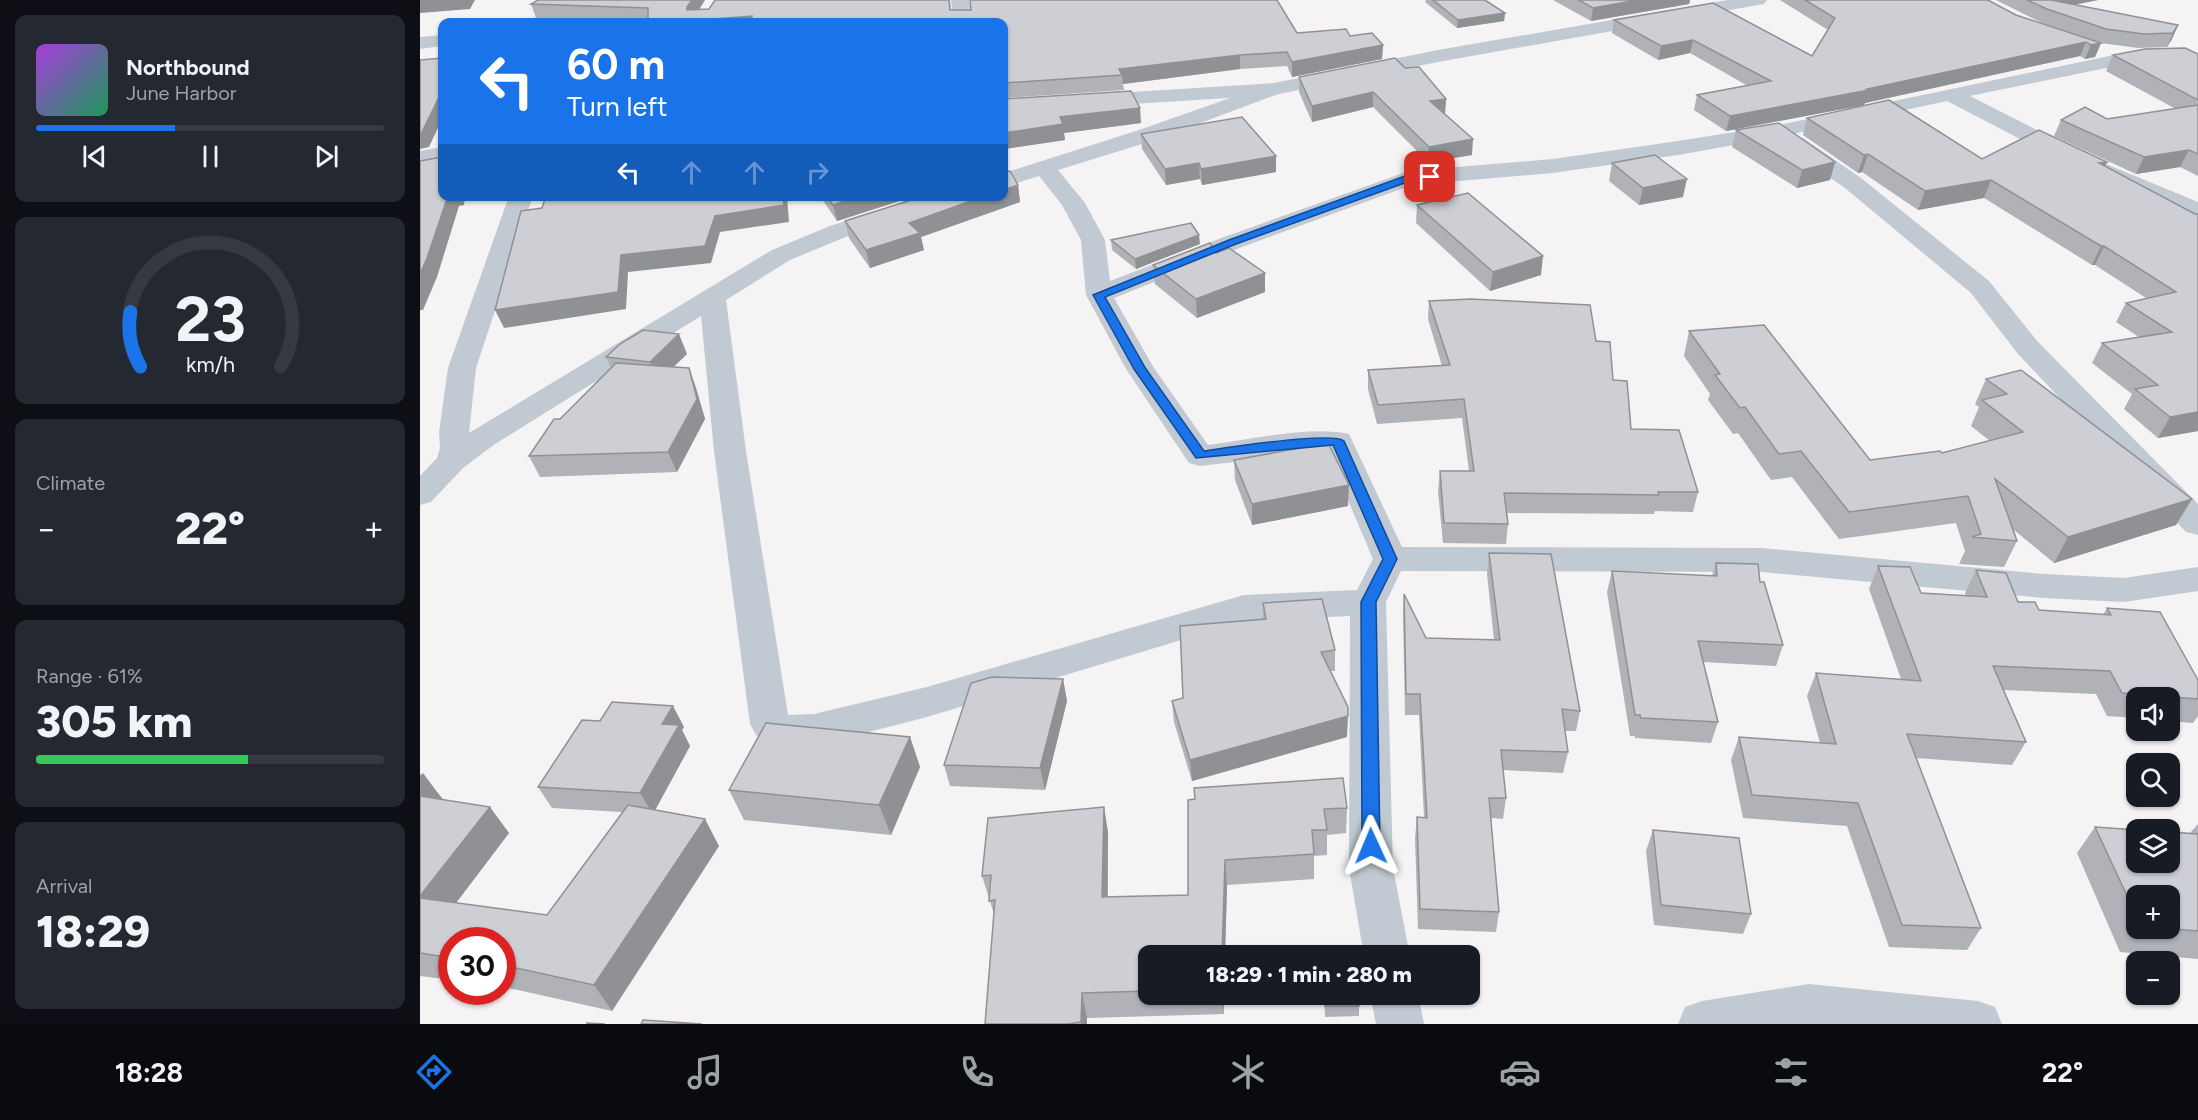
<!DOCTYPE html>
<html lang="en">
<head>
<meta charset="utf-8">
<style>
	body { margin:0; font-family:Figtree,sans-serif; background:#242831; color:#f1f3f6; height:100vh; display:flex; flex-direction:column; font-size:22px; white-space:nowrap }
	* { box-sizing:border-box; margin:0 }
	p { font-size:20px; color:#9ea1a6 }
	.icon { flex:none; width:33px; height:33px; fill:none; stroke:currentColor; stroke-width:2; stroke-linecap:round; stroke-linejoin:round }
	.map { position:relative; flex:1; overflow:hidden }
	.sheet { display:flex; flex-direction:column; gap:15px; padding:15px; background:#0d0f14; width:420px }
	.sheet>* { flex:none }
	.hud { position:absolute; left:18px; top:18px; width:570px; height:183px; border-radius:12px; box-shadow:0 2px 4px #0004; background:#1a73e8; color:#fff; overflow:hidden }
	.tools { position:absolute; left:1706px; top:687px; display:grid; gap:12px }
	.tools a { display:grid; place-items:center; width:54px; height:54px; border-radius:12px; background:#171b24; box-shadow:0 2px 4px #0004; font-size:30px }
	.speed { position:absolute; left:18px; top:927px; display:flex; gap:12px; font-size:30px; font-weight:700; text-align:center }
	.speed>* { display:grid; place-content:center; width:78px; height:78px; border-radius:50%; background:#171b24; box-shadow:0 2px 4px #0004; line-height:1 }
	.speed .limit { border:9px solid #d22; background:#fff; color:#111 }
	.pin { position:absolute; display:grid; place-items:center; width:51px; height:51px; color:#fff; margin:-26px; border-radius:12px; box-shadow:0 3px 9px #0006 }
	.me { position:absolute; width:66px; margin:-33px; rotate:359deg; stroke-linejoin:round; filter:drop-shadow(0 0 4px #0008) }
	.turn { display:flex; align-items:center; gap:21px; height:126px; padding:0 30px; font-size:27px }
	.turn .icon { width:78px; height:78px; stroke-width:2.5 }
	.turn b { display:block; font-size:42px; line-height:51px }
	.lanes { display:flex; align-items:center; height:57px; padding:0 30px; background:#0003; justify-content:center; gap:30px; direction:ltr }
	.lanes .off { opacity:.35 }
	.big { font-size:45px; font-weight:800; line-height:1.1 }
	.sheet .tile { flex:1; display:flex; flex-direction:column; justify-content:center; gap:9px; min-width:0; padding:0 21px; border-radius:12px; background:#242831 }
	.sheet .dial { align-items:center; gap:0 }
	.dial svg { height:156px; overflow:visible; fill:none; stroke:#363941; stroke-width:7; stroke-linecap:round; text-anchor:middle }
	.dial text { fill:#f1f3f6; stroke:none }
	.song { display:flex; align-items:center; gap:18px }
	.cover { width:72px; height:72px; border-radius:9px; background:linear-gradient(135deg,hsl(280 70% 55%),hsl(150 70% 35%)) }
	.played { height:6px; border-radius:3px; background:linear-gradient(90deg,#1a73e8 40%,#363941 40%) }
	.keys { display:flex; justify-content:space-around; direction:ltr }
	.heat { display:flex; justify-content:space-between; align-items:center; font-size:33px; direction:ltr }
	.charge { height:9px; border-radius:4px; background:linear-gradient(90deg,#34c759 61%,#363941 0) }
	.trip { position:absolute; left:718px; top:945px; width:342px; height:60px; border-radius:12px; background:#171b24; box-shadow:0 2px 4px #0004; font-weight:800; line-height:60px; text-align:center }
	.tabs { display:flex; height:96px; justify-content:space-around; align-items:center; background:#090b0e; color:#9ea1a6 }
	.tabs .icon { width:42px; height:42px }
	.tabs .selected { color:#1a73e8 }
	.tabs b { font-size:27px; color:#f1f3f6 }
	main { display:flex; flex:1; min-height:0 }
	.map>svg:first-child { display:block }
	.lines { fill:none; stroke-linecap:round; stroke-linejoin:round }
	.minor { fill:#c1cad2; fill-rule:evenodd }
	.tertiary { fill:#c1cad2; fill-rule:evenodd }
	.wall { fill:#b0b2b7; fill-rule:evenodd }
	.shaded-wall { fill:#909195 }
	.building { fill:#cdcfd5; stroke:#909195; stroke-width:1.5 }
	.route { fill:#1a73e8; stroke:#114b97; stroke-width:1.5 }
</style>
</head>
<body>
<main>
<section class="sheet">
<div class="tile">
<div class="song"><i class="cover"></i><div><b>Northbound</b><p>June Harbor</p></div></div>
<div class="played"></div>
<div class="keys"><svg class="icon" aria-label="previous" viewBox="0 0 24 24"><path d="M18 5L8 12l10 7zM5 5v14"/></svg><svg class="icon" aria-label="pause" viewBox="0 0 24 24"><path d="M8 5v14M16 5v14"/></svg><svg class="icon" aria-label="next" viewBox="0 0 24 24"><path d="M6 5l10 7-10 7zM19 5v14"/></svg></div>
</div>
<div class="tile dial"><svg viewBox="0 0 100 80">
<path d="M14 69A42 42 0 1 1 86 69"/>
<path d="M14 69A42 42 0 0 1 9 41" stroke="#1a73e8"/>
<text x="50" y="56" font-size="32" font-weight="700">23</text>
<text x="50" y="72" font-size="11">km/h</text>
</svg></div>
<div class="tile"><p>Climate</p>
<div class="heat"><a>−</a><b class="big">22°</b><a>+</a></div>
</div>
<div class="tile"><p>Range · 61%</p><b class="big">305 km</b><div class="charge"></div></div>
<div class="tile"><p>Arrival</p><b class="big">18:29</b></div>
</section>
<div class="map">
<svg width="1778" height="1024" viewBox="0 0 1778 1024">
	<rect width="100%" height="100%" fill="#f5f3f3"/>
	<g class="lines">
		<g class="minor">
			<path d="M531,0H549L552,22H534Z"/>
			<path d="M22,35V46L0,49V37Z"/>
			<path d="M1718,50L1725,52L1728,56L1725,60L1550,96L1674,159L1778,202V218L1658,169L1527,101L1359,137L1258,155L1133,173L992,185L822,247L694,298L734,368L788,445C828,440 892,425 929,434L982,547L1342,548L1624,574L1704,578L1778,567V591L1704,602L1624,598L1342,572L981,571L966,602L973,868L990,956H944L929,868L930,616L824,621L507,717L394,746L363,747L349,742L336,735L330,724L294,451L281,316L75,444L43,468L11,502L0,505V476L17,458L20,448L19,432L28,368L89,196H113L56,368L49,433L352,250L410,226L504,196H541L538,201L428,236L370,260L306,300L326,451L368,715L394,714L507,687L824,595L937,590L953,559L907,451L780,466L769,463L706,369L666,295L661,240L642,205L619,176L584,187V173L719,130L847,85H861L864,89L861,93L735,140L638,170L665,203L685,240L690,281L804,237L989,171L1133,159L1258,141L1359,125Z"/>
			<path d="M1375,136L1383,138L1441,178L1569,281L1618,342L1778,504V535L1766,532L1598,354L1551,293L1425,188L1367,148L1364,143L1367,138Z"/>
			<path d="M1389,984L1558,1001L1575,1007L1582,1024H1258L1265,1007L1282,1001Z"/>
			<path d="M950,994H998L1004,1024H956Z"/>
		</g>
		<g class="tertiary">
			<path d="M1308,0H1347L1344,4L1338,5L1018,62L854,95L584,112V100L854,83L1018,50Z"/>
			<path d="M22,147V161L0,165V151Z"/>
		</g>
	</g>
	<g class="wall">
		<path d="M118,0H285L279,10L289,9L295,0H530L531,10L930,36L963,45L962,59L872,77L867,66L820,69L703,84L704,90L584,98V99L721,123L644,133L645,140L584,149V22H228L116,18L111,4Z"/>
		<path d="M1006,0H1065L1085,13L1084,21L1037,28L1005,2Z"/>
		<path d="M1133,0H1270L1269,4L1171,21Z"/>
		<path d="M1360,0H1568L1596,15L1681,43L1675,57L1665,59L1660,56L1445,103L1444,105L1306,131L1274,110L1277,95L1328,86L1270,53L1238,60L1192,33L1194,20L1392,56L1408,30Z"/>
		<path d="M1576,0H1678L1654,5L1758,25L1752,39L1747,47L1718,48L1681,43L1622,23Z"/>
		<path d="M1778,54V176L1760,167L1716,174L1634,136L1641,120L1687,119L1756,109L1686,71L1693,55Z"/>
		<path d="M985,68L1026,99L1025,114L1052,155L1008,162L953,107L892,122L879,92V77Z"/>
		<path d="M1387,118L1562,159L1685,167L1775,214H1778V431L1738,438L1704,409L1712,394L1672,363L1682,343L1719,337L1696,322L1706,303L1726,298L1675,265H1672L1564,198L1498,210L1442,172L1438,173L1383,135Z"/>
		<path d="M1316,130L1415,162L1410,180L1377,188L1312,147Z"/>
		<path d="M721,134L856,172L782,185L780,179L746,185L722,149Z"/>
		<path d="M1192,163L1263,197L1219,205L1189,181Z"/>
		<path d="M598,185L600,202L501,237L504,250L450,268L429,238L425,221Z"/>
		<path d="M400,196H495L417,221Z"/>
		<path d="M997,205L1121,275L1070,291L996,223Z"/>
		<path d="M691,240L780,244L716,269L692,250Z"/>
		<path d="M796,253L845,273V292L777,318L735,284L733,265Z"/>
		<path d="M1009,301L1176,341L1193,380L1211,429L1278,492L1273,512L1235,511L1234,514L1087,513L1088,524L1086,544L1023,543L1018,491L1020,471H1049L1042,418L957,424L948,389V370L1022,366L1008,319Z"/>
		<path d="M1269,331L1450,460L1522,453L1570,441L1551,426L1559,407L1555,404L1566,379L1772,499L1756,525L1634,563L1594,530L1597,541L1584,567L1539,564L1545,551L1536,523L1419,539L1372,477L1351,480L1318,433L1313,434L1288,400L1290,394L1264,356Z"/>
		<path d="M267,354L253,367L269,368L276,388L285,419L257,472L120,477L109,456L140,419L191,368L186,357Z"/>
		<path d="M814,460L928,506L832,525L815,480Z"/>
		<path d="M1069,553L1160,711L1156,731H1145L1148,752L1143,773L1083,770L1086,798L1083,819L1071,818L1079,912L1076,932L998,929L995,838L997,817H1004L999,715H985L983,615L984,594L1006,638L1074,640L1067,574Z"/>
		<path d="M1296,563L1340,582L1363,645L1356,666L1283,662L1298,722L1291,743L1215,738V736H1210L1187,592L1192,571L1292,576Z"/>
		<path d="M1458,566L1501,593L1546,596L1545,593L1556,570L1598,602L1619,610L1683,615L1687,608L1778,680V716L1773,723L1749,721V698H1716V718L1687,716L1676,694L1583,690L1606,742L1592,765L1496,758L1561,928L1547,950L1469,947L1427,826L1323,818L1311,760L1319,737L1400,743L1387,696L1396,673L1481,679L1449,589Z"/>
		<path d="M843,603L915,650V671H911L927,737L772,781L754,722L752,701L763,698L843,620Z"/>
		<path d="M643,679L647,701L625,790L530,786L524,765Z"/>
		<path d="M264,727L262,730L270,746L235,810L299,846L192,1011L98,990L82,987V940H32V980L0,976V773L23,799L89,833L36,903L127,915L202,812L132,808L118,787Z"/>
		<path d="M490,737L500,767L471,835L324,820L309,790Z"/>
		<path d="M768,800L927,808L926,833L907,835V855L894,856V879L807,885L805,956H729V994H804V1014L667,1018V1024H565L574,914L562,876L684,807L688,833V897L768,895Z"/>
		<path d="M1778,824V959L1700,952L1657,853L1675,827L1770,833ZM1716,896L1749,928H1716Z"/>
		<path d="M1233,830L1331,914L1323,934L1234,925L1226,851Z"/>
		<path d="M904,994L939,1006V1016L905,1017Z"/>
	</g>
	<g class="shaded-wall">
		<path d="M0,0H55L50,9L0,13Z"/>
		<path d="M272,0H285L271,21L332,16L334,22H254Z"/>
		<path d="M1218,0H1270L1269,4L1171,21L1173,8Z"/>
		<path d="M1623,0H1678L1627,10Z"/>
		<path d="M1085,13L1084,21L1037,28L1038,20Z"/>
		<path d="M1758,25L1752,39L1747,47L1753,33Z"/>
		<path d="M1273,40L1270,53L1238,60L1241,46Z"/>
		<path d="M1666,42L1660,56L1445,103L1444,105L1306,131L1310,116L1447,89Z"/>
		<path d="M1681,43L1675,57L1665,59L1671,45Z"/>
		<path d="M963,45L962,59L872,77V62Z"/>
		<path d="M820,55V69L703,84L702,75L699,69Z"/>
		<path d="M22,91V119L9,147L0,149V133Z"/>
		<path d="M953,92V107L892,122V106Z"/>
		<path d="M1026,99L1025,114L1010,101Z"/>
		<path d="M720,108L721,123L644,133L645,140L584,149V133L640,117Z"/>
		<path d="M1053,139L1052,155L1008,162L1009,147Z"/>
		<path d="M1769,150L1760,167L1716,174L1724,157Z"/>
		<path d="M1448,154L1442,172L1438,173L1444,155Z"/>
		<path d="M856,156V172L782,185L781,169Z"/>
		<path d="M1415,162L1410,180L1377,188L1382,170Z"/>
		<path d="M1687,162L1679,180V163Z"/>
		<path d="M779,163L780,179L746,185L745,169Z"/>
		<path d="M1267,179L1263,197L1219,205L1223,188Z"/>
		<path d="M1571,180L1564,198L1498,210L1505,191Z"/>
		<path d="M598,185L600,202L501,237L504,250L450,268L446,250L489,223L565,196H584V190Z"/>
		<path d="M28,196H45L44,205L39,206L17,277L3,310H0V274Z"/>
		<path d="M363,196H367L369,222L300,232L291,263L208,272L206,309L84,328L75,310L201,255L295,216Z"/>
		<path d="M439,196H495L417,221L413,205Z"/>
		<path d="M779,235L780,244L716,269L715,259Z"/>
		<path d="M1681,246H1684L1675,265H1672Z"/>
		<path d="M1123,256L1121,275L1070,291L1073,272Z"/>
		<path d="M845,273V292L777,318L776,299Z"/>
		<path d="M259,334L267,354L238,382L230,362Z"/>
		<path d="M269,368L276,388L285,419L257,472L248,452Z"/>
		<path d="M1778,412V431L1738,438L1750,417Z"/>
		<path d="M929,485L928,506L832,525V504Z"/>
		<path d="M1772,499L1756,525L1634,563L1648,537Z"/>
		<path d="M643,679L647,701L625,790L620,768Z"/>
		<path d="M253,706L264,727L262,730L270,746L233,814L220,793L242,724Z"/>
		<path d="M928,716L927,737L772,781L770,760Z"/>
		<path d="M490,737L500,767L471,835L459,805Z"/>
		<path d="M3,773L23,800L0,813V777Z"/>
		<path d="M70,807L89,833L20,924L0,900V896Z"/>
		<path d="M684,807L688,833L687,923L682,897Z"/>
		<path d="M285,819L299,846L192,1011L174,985Z"/>
		<path d="M805,860L807,885L805,956H802Z"/>
		<path d="M662,993L667,1018V1024H661V1022Z"/>
		<path d="M802,994H804V1014Z"/>
	</g>
	<g class="building">
		<path d="M118,0H272L267,7V10L289,9L295,0H529L530,10H551L550,0H857L877,33L926,29L930,36L952,33L963,45L872,62L867,52L820,55L699,69L702,75L584,83V22H331L332,16L254,22H228V8L111,4Z"/>
		<path d="M1013,0H1065L1085,13L1038,20Z"/>
		<path d="M1159,0H1218L1173,8Z"/>
		<path d="M1385,0H1568L1596,15L1681,43L1671,45L1666,42L1447,89L1449,90L1310,116L1277,95L1351,81L1273,40L1241,46L1194,20L1293,3L1392,56L1415,18Z"/>
		<path d="M1607,0H1631L1758,25L1753,33L1724,34L1686,29L1627,9Z"/>
		<path d="M1765,48L1778,54V100L1693,55L1725,49Z"/>
		<path d="M22,58V91L2,132L0,133V60Z"/>
		<path d="M975,58L985,68L999,67L1026,99L1010,101L1053,139L1009,147L953,92L892,106L879,77Z"/>
		<path d="M711,91L720,108L640,117L643,124L584,133V99Z"/>
		<path d="M1469,100L1562,159L1619,130L1687,162L1679,163L1775,214H1778V412L1750,417L1715,389L1738,385L1682,343L1752,332L1706,303L1756,292L1684,246H1681L1571,180L1505,191L1448,154L1444,155L1387,118Z"/>
		<path d="M1778,105V154L1769,150L1724,157L1641,120L1665,107L1687,119Z"/>
		<path d="M822,117L856,156L781,169L779,163L745,169L721,134Z"/>
		<path d="M1359,123L1415,162L1382,170L1316,130Z"/>
		<path d="M1235,155L1267,179L1223,188L1192,163Z"/>
		<path d="M22,157V196H28L7,258L0,274V161Z"/>
		<path d="M590,171L598,185L584,190V172Z"/>
		<path d="M1048,193L1123,256L1073,272L997,205Z"/>
		<path d="M126,196H363L364,205L295,216L285,246L201,255L198,292L75,310L101,211L122,208Z"/>
		<path d="M407,196H439L413,205Z"/>
		<path d="M504,196H565L489,223L500,233L446,250L425,221Z"/>
		<path d="M771,223L779,235L715,259L691,240Z"/>
		<path d="M790,243L796,253L809,248L845,273L776,299L733,265Z"/>
		<path d="M1051,299L1170,305L1176,341L1190,342L1193,380L1207,381L1211,429L1259,430L1278,492H1238L1239,495L1084,493L1088,524L1024,523L1020,471H1054L1044,399L958,405L948,370L1030,365L1009,301Z"/>
		<path d="M1344,325L1450,460L1520,451L1522,453L1603,432L1562,400L1587,394L1566,379L1601,370L1772,499L1648,537L1575,479L1597,541L1552,537L1561,534L1548,496L1429,512L1381,451L1359,454L1325,407L1320,408L1295,375L1300,374L1269,331Z"/>
		<path d="M223,330L259,334L230,362L186,357L200,344Z"/>
		<path d="M196,363L269,368L277,399L248,452L109,456L134,419H140Z"/>
		<path d="M908,443L929,485L832,504L814,460Z"/>
		<path d="M1069,553L1131,554L1160,711L1142,709L1148,752L1081,750L1086,798H1069L1079,912L1000,909L997,817L1007,818L1000,694H986L984,594L1006,638L1080,640Z"/>
		<path d="M1296,563L1338,564L1340,582H1344L1363,645L1278,641L1298,722L1221,718L1220,715H1215L1192,571L1297,576Z"/>
		<path d="M1458,566L1490,567L1501,593L1567,597L1556,570L1586,573L1598,602H1615L1619,610L1691,615L1687,608L1740,612L1778,680V699L1702,693L1690,671L1573,666L1606,742L1487,734L1561,928L1482,925L1438,803L1332,795L1319,737L1416,744L1396,673L1501,681Z"/>
		<path d="M902,599L915,650L901,652L928,707V716L770,760L752,701L763,698L760,626L846,619L843,603Z"/>
		<path d="M572,677L643,679L620,768L524,765L551,683Z"/>
		<path d="M192,702L253,706L242,724L259,725L220,793L118,787L162,720L180,721Z"/>
		<path d="M346,723L490,737L459,805L309,790Z"/>
		<path d="M923,778L927,808L904,809L907,830H892L894,854L805,860L802,956H729V991L662,993L661,1022L648,1024H565L575,900L569,901L571,875L562,876L568,818L684,807L682,897L768,895V800L775,799L774,788Z"/>
		<path d="M0,796L70,807L0,896Z"/>
		<path d="M208,805L285,819L174,985L82,965V940H32V958L0,953V898L127,915Z"/>
		<path d="M1675,827L1717,830H1716V862H1749V832L1778,834V931L1742,928H1749V896H1716V915Z"/>
		<path d="M1233,830L1319,838L1331,914L1241,905Z"/>
		<rect x="905" y="994" width="34" height="12"/>
		<path d="M223,1020L282,1024H221Z"/>
		<path d="M167,1023L185,1024H167Z"/>
	</g>
	<path class="route" d="M1010,174L1015,177L1014,179L990,181L816,244L685,297L726,369L784,451C805,448 913,431 924,441L977,559L956,602L960,846L957,851L951,853L945,851L942,846L941,602L963,559L913,445L776,458L714,369L673,295L809,240L985,176Z"/>
</svg>
<div class="tools">
<a><svg class="icon" aria-label="sound" viewBox="0 0 24 24"><path d="M4 9h4l5-4v14l-5-4H4zM17 9q2 3 0 6"/></svg></a>
<a><svg class="icon" aria-label="search" viewBox="0 0 24 24"><circle cx="10" cy="10" r="6"/><path d="M15 15l6 6"/></svg></a>
<a><svg class="icon" aria-label="layers" viewBox="0 0 24 24"><path d="M12 4l9 5-9 5-9-5zM3 14l9 5 9-5"/></svg></a>
<a>+</a>
<a>−</a>
</div>
<div class="speed"><div class="limit">30</div></div>
<div class="pin" style="left:1010px;top:177px;background:#d93025"><svg class="icon" aria-label="arrive" viewBox="0 0 24 24"><path d="M6 21V4h12l-3 4 3 4H6"/></svg></div>
<svg class="me" style="left:951px;top:846px" viewBox="-20 -20 40 40"><path d="M0-17L14 15 0 8-14 15z" fill="#1a73e8" stroke="#fff" stroke-width="4"/></svg>
<div class="trip">18:29 · 1 min · 280 m</div>
<div class="hud">
<div class="turn"><svg class="icon" aria-label="left" viewBox="0 0 24 24"><path d="M17 20v-9H6M10 6l-5 5 5 5"/></svg><div><b>60 m</b>Turn left</div></div>
<div class="lanes"><svg class="icon" aria-label="left" viewBox="0 0 24 24"><path d="M17 20v-9H6M10 6l-5 5 5 5"/></svg><svg class="icon off" aria-label="ahead" viewBox="0 0 24 24"><path d="M12 20V5M6 11l6-6 6 6"/></svg><svg class="icon off" aria-label="ahead" viewBox="0 0 24 24"><path d="M12 20V5M6 11l6-6 6 6"/></svg><svg class="icon off" aria-label="right" viewBox="0 0 24 24"><path d="M7 20v-9h11M14 6l5 5-5 5"/></svg></div>
</div>
</div>
</main>
<nav class="tabs">
<b>18:28</b>
<svg class="icon selected" aria-label="directions" viewBox="0 0 24 24"><path d="M12 3l9 9-9 9-9-9zM9 14v-3h6M13 9l2 2-2 2"/></svg>
<svg class="icon" aria-label="music" viewBox="0 0 24 24"><path d="M9 18V5l10-2v13"/><circle cx="6" cy="18" r="3"/><circle cx="16" cy="16" r="3"/></svg>
<svg class="icon" aria-label="phone" viewBox="0 0 24 24"><path d="M5 4h4l2 5-3 2q2 4 5 5l2-3 5 2v4C11 20 4 13 5 4z"/></svg>
<svg class="icon" aria-label="climate" viewBox="0 0 24 24"><path d="M12 3v18M4 7l16 10M4 17L20 7"/></svg>
<svg class="icon" aria-label="car" viewBox="0 0 24 24"><path d="M5 17H2v-5l4-1 3-4h7l3 4 3 1v5h-3M9 17h6M6 11h13"/><circle cx="7" cy="17" r="2"/><circle cx="17" cy="17" r="2"/></svg>
<svg class="icon" aria-label="filters" viewBox="0 0 24 24"><path d="M4 7h16M4 17h16"/><circle cx="9" cy="7" r="2"/><circle cx="15" cy="17" r="2"/></svg>
<b>22°</b>
</nav>
</body>
</html>
